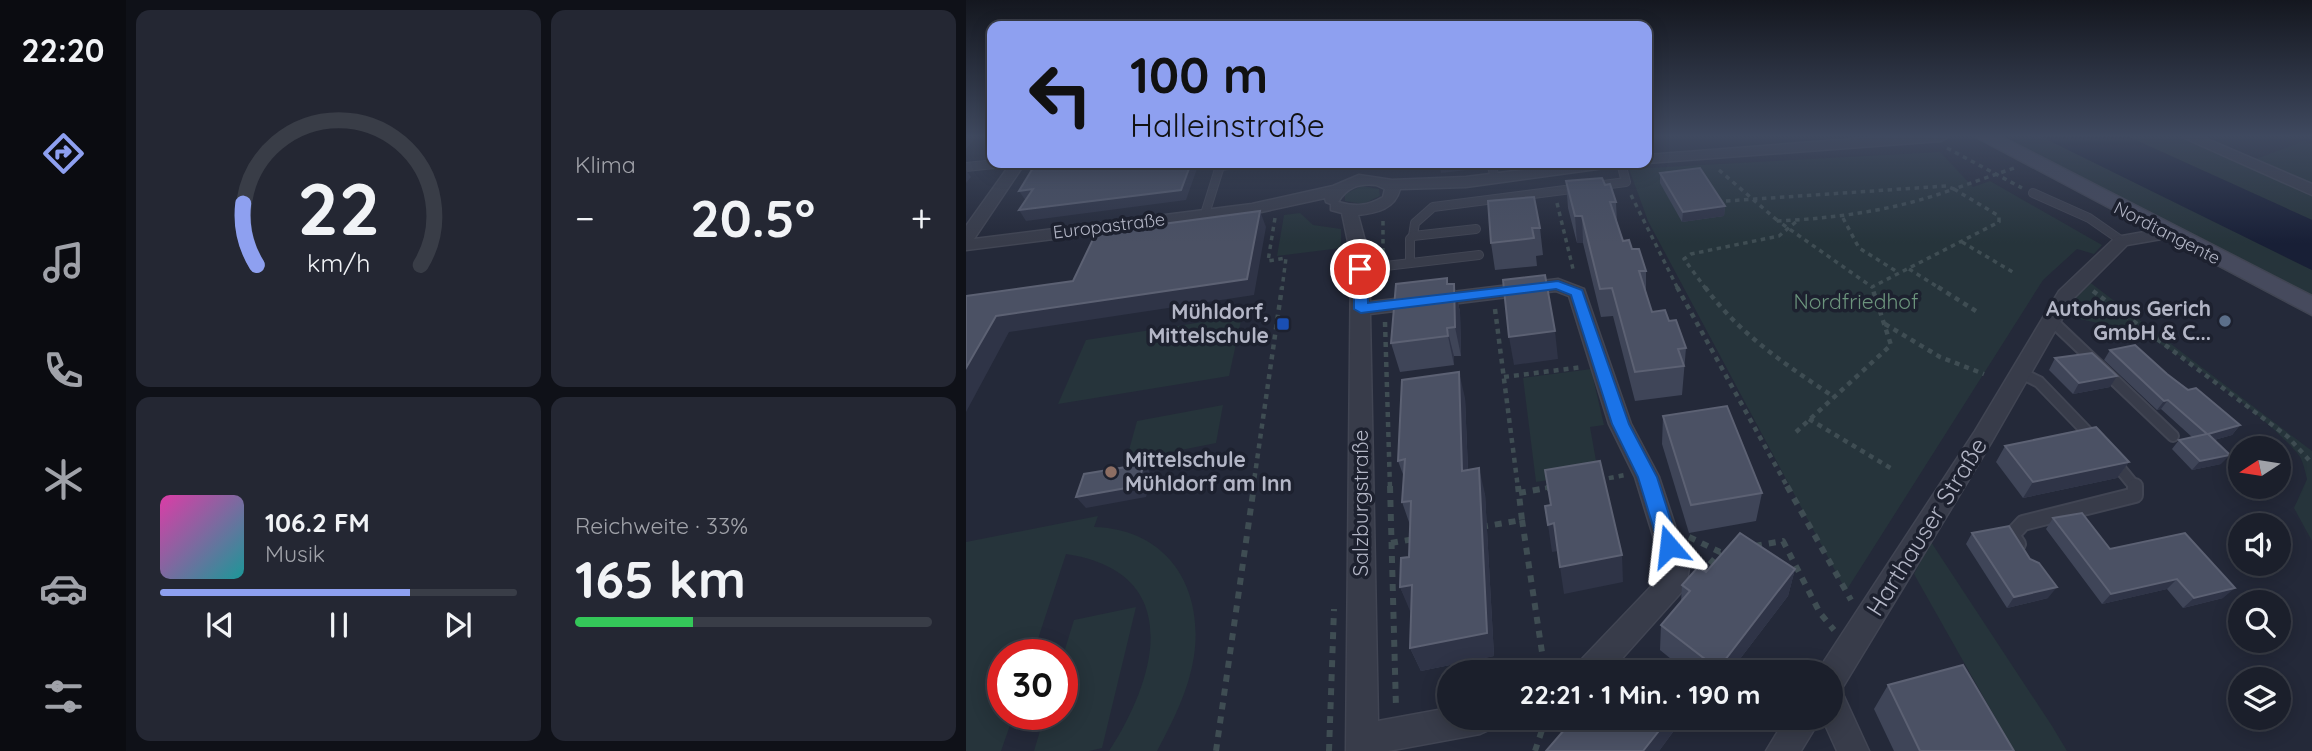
<!DOCTYPE html>
<html lang="de">
<head>
<meta charset="utf-8">
<style>
	body { margin:0; font-family:Quicksand,sans-serif; background:#242733; color:#f1f3f6; height:100vh; display:flex; flex-direction:column; font-size:26px; white-space:nowrap }
	* { box-sizing:border-box; margin:0 }
	p { font-size:23px; color:#a0a2a9 }
	.icon { flex:none; width:38px; height:38px; fill:none; stroke:currentColor; stroke-width:2; stroke-linecap:round; stroke-linejoin:round }
	.map { position:relative; flex:1; overflow:hidden }
	.sheet { display:flex; flex-direction:column; gap:10px; padding:10px; background:#0f1118; width:840px }
	.sheet>* { flex:none }
	.top-card { position:absolute; left:21px; top:21px; width:665px; height:147px; border-radius:14px; box-shadow:0 4px 18px #0003,0 0 0 2px #393d47; background:#8ea0f0; color:#111; overflow:hidden }
	.needle { width:46px; rotate:258deg }
	.buttons { position:absolute; left:1262px; top:436px; display:grid; gap:14px }
	.buttons a { display:grid; place-items:center; width:63px; height:63px; border-radius:50%; background:#1b1f2b; box-shadow:0 4px 18px #0003,0 0 0 2px #393d47; font-size:35px }
	.speed { position:absolute; left:21px; top:639px; display:flex; gap:14px; font-size:35px; font-weight:700; text-align:center }
	.speed>* { display:grid; place-content:center; width:91px; height:91px; border-radius:50%; background:#1b1f2b; box-shadow:0 4px 18px #0003,0 0 0 2px #393d47; line-height:1 }
	.speed .limit { border:10px solid #d22; background:#fff; color:#111 }
	.pin { position:absolute; display:grid; place-items:center; width:60px; height:60px; color:#fff; margin:-30px; border:4px solid #fff; border-radius:50%; box-shadow:0 2px 7px #0007 }
	.me { position:absolute; width:77px; margin:-38px; rotate:343deg; stroke-linejoin:round; filter:drop-shadow(0 0 5px #0008) }
	.turn { display:flex; align-items:center; gap:24px; height:147px; padding:0 28px; font-size:32px }
	.turn .icon { width:91px; height:91px; stroke-width:2.5 }
	.turn b { display:block; font-size:49px; line-height:60px }
	.big { font-size:52px; font-weight:700; line-height:1.1 }
	.sheet .widget { flex:1; display:flex; flex-direction:column; justify-content:center; gap:10px; min-width:0; padding:0 24px; border-radius:14px; background:#242733 }
	.sheet .dial { align-items:center; gap:0 }
	.dial svg { height:182px; overflow:visible; fill:none; stroke:#393d47; stroke-width:7; stroke-linecap:round; text-anchor:middle }
	.dial text { fill:#f1f3f6; stroke:none }
	.song { display:flex; align-items:center; gap:21px }
	.cover { width:84px; height:84px; border-radius:10px; background:linear-gradient(135deg,hsl(320 70% 55%),hsl(180 70% 35%)) }
	.played { height:7px; border-radius:4px; background:linear-gradient(90deg,#8ea0f0 70%,#393d47 70%) }
	.keys { display:flex; justify-content:space-around; direction:ltr }
	.heat { display:flex; justify-content:space-between; align-items:center; font-size:38px; direction:ltr }
	.charge { height:10px; border-radius:5px; background:linear-gradient(90deg,#34c759 33%,#393d47 0) }
	.sheet .tiles { flex:1; display:grid; gap:10px; grid-template-columns:repeat(2,1fr) }
	.trip { position:absolute; left:471px; top:660px; width:406px; height:70px; border-radius:35px; background:#1b1f2b; box-shadow:0 4px 18px #0003,0 0 0 2px #393d47; font-weight:700; line-height:70px; text-align:center }
	main { display:flex; flex:1; min-height:0 }
	.tab-bar { display:flex; flex-direction:column; width:126px; justify-content:space-around; align-items:center; background:#0b0c11; color:#a0a2a9 }
	.tab-bar .icon { width:49px; height:49px }
	.tab-bar .selected { color:#8ea0f0 }
	.tab-bar b { font-size:32px; color:#f1f3f6 }
	.map>svg:first-child { display:block }
	.green { fill:#26343b }
	.water { fill:#181f36 }
	.lines { fill:none; stroke-linecap:round; stroke-linejoin:round }
	.service-far2-casing { stroke:#414553; stroke-width:10 }
	.service-far1-casing { stroke:#414553; stroke-width:14 }
	.service-casing { stroke:#414553; stroke-width:18 }
	.minor-casing { stroke:#414553; stroke-width:3 }
	.secondary-casing { stroke:#414553; stroke-width:3 }
	.path-far2 { stroke:#3f4d53; stroke-width:3.5; stroke-dasharray:4.5 4.5; stroke-linecap:butt }
	.path-far1 { stroke:#3f4d53; stroke-width:4.5; stroke-dasharray:5 5; stroke-linecap:butt }
	.path { stroke:#3f4d53; stroke-width:6; stroke-dasharray:7 7; stroke-linecap:butt }
	.service-far2 { stroke:#383c4a; stroke-width:8 }
	.service-far1 { stroke:#383c4a; stroke-width:10 }
	.service { stroke:#383c4a; stroke-width:14 }
	.minor { fill:#383c4a; fill-rule:evenodd }
	.secondary { fill:#464a5d; fill-rule:evenodd }
	.wall { fill:#3f4558 }
	.shaded-wall { fill:#2f3447 }
	.building { fill:#4b5164; stroke:#5c6173; stroke-width:2 }
	.route { fill:#1a73e8; stroke:#114b97; stroke-width:2 }
	.service-dot { fill:#5c6f8a; stroke:#1d212f; stroke-width:2.5 }
	.transit-dot { fill:#1a4fb4; stroke:#1d212f; stroke-width:2.5 }
	.education-dot { fill:#8d6e63; stroke:#1d212f; stroke-width:2.5 }
	.labels { text-anchor:middle; stroke-width:7; stroke-linejoin:round; paint-order:stroke }
	.far-street-label { font-size:18px; fill:#b3b6c6; stroke:#1d212f }
	.park-label { font-size:21px; fill:#6c957d; stroke:#1d212f }
	.poi-label { font-size:21px; font-weight:bold; fill:#b3b6c6; stroke:#1d212f; text-anchor:end }
	.street-label { font-size:21px; fill:#b3b6c6; stroke:#1d212f }
	.near-street-label { font-size:24px; fill:#b3b6c6; stroke:#1d212f }
</style>
</head>
<body>
<main>
<nav class="tab-bar">
<b>22:20</b>
<svg class="icon selected" aria-label="directions" viewBox="0 0 24 24"><path d="M12 3l9 9-9 9-9-9zM9 14v-3h6M13 9l2 2-2 2"/></svg>
<svg class="icon" aria-label="music" viewBox="0 0 24 24"><path d="M9 18V5l10-2v13"/><circle cx="6" cy="18" r="3"/><circle cx="16" cy="16" r="3"/></svg>
<svg class="icon" aria-label="phone" viewBox="0 0 24 24"><path d="M5 4h4l2 5-3 2q2 4 5 5l2-3 5 2v4C11 20 4 13 5 4z"/></svg>
<svg class="icon" aria-label="climate" viewBox="0 0 24 24"><path d="M12 3v18M4 7l16 10M4 17L20 7"/></svg>
<svg class="icon" aria-label="car" viewBox="0 0 24 24"><path d="M5 17H2v-5l4-1 3-4h7l3 4 3 1v5h-3M9 17h6M6 11h13"/><circle cx="7" cy="17" r="2"/><circle cx="17" cy="17" r="2"/></svg>
<svg class="icon" aria-label="filters" viewBox="0 0 24 24"><path d="M4 7h16M4 17h16"/><circle cx="9" cy="7" r="2"/><circle cx="15" cy="17" r="2"/></svg>
</nav>
<section class="sheet">
<div class="tiles">
<div class="widget dial"><svg viewBox="0 0 100 80">
<path d="M14 69A42 42 0 1 1 86 69"/>
<path d="M14 69A42 42 0 0 1 8 42" stroke="#8ea0f0"/>
<text x="50" y="56" font-size="32" font-weight="700">22</text>
<text x="50" y="72" font-size="11">km/h</text>
</svg></div>
<div class="widget"><p>Klima</p>
<div class="heat"><a>−</a><b class="big">20.5°</b><a>+</a></div>
</div>
<div class="widget">
<div class="song"><i class="cover"></i><div><b>106.2 FM</b><p>Musik</p></div></div>
<div class="played"></div>
<div class="keys"><svg class="icon" aria-label="previous" viewBox="0 0 24 24"><path d="M18 5L8 12l10 7zM5 5v14"/></svg><svg class="icon" aria-label="pause" viewBox="0 0 24 24"><path d="M8 5v14M16 5v14"/></svg><svg class="icon" aria-label="next" viewBox="0 0 24 24"><path d="M6 5l10 7-10 7zM19 5v14"/></svg></div>
</div>
<div class="widget"><p>Reichweite · 33%</p><b class="big">165 km</b><div class="charge"></div></div>
</div>
</section>
<div class="map">
<svg width="1346" height="751" viewBox="0 0 1346 751">
	<rect width="100%" height="100%" fill="#242939"/>
	<g class="green">
		<path d="M1062,137H1076L1346,270V297L1044,143Z"/>
		<path d="M1163,137H1212L1346,195V220Z"/>
		<path d="M1338,141L1346,144V183L1290,159Z"/>
		<path d="M974,152L1007,187L1024,181L1136,245L1128,254L1111,249L1077,280L880,591L682,221L663,169Z"/>
		<path d="M396,186L413,189L414,196L397,204L379,201V194Z"/>
		<path d="M334,213L347,225L375,229V248L311,256L318,215Z"/>
		<path d="M1122,281L1346,451V541L1328,508L1341,479C1339,471 1337,460 1332,454C1307,423 1219,355 1183,338C1155,325 1124,324 1095,313Z"/>
		<path d="M276,316L263,376L92,404L120,340Z"/>
		<path d="M625,369L638,425L624,427L632,472L570,482L557,378Z"/>
		<path d="M257,405L250,443L160,461L171,421Z"/>
		<path d="M132,516L128,527C202,529 238,588 228,656C223,690 207,721 191,751H143C192,676 219,572 100,554L67,654H37V714H48L35,751H0V542Z"/>
		<path d="M965,542L1086,726L1101,751H1048L948,574Z"/>
		<path d="M170,607L136,748L123,751H68L79,714H96V659L108,620Z"/>
	</g>
	<path class="water" d="M1076,137H1163L1346,220V270Z"/>
	<g class="lines">
		<g class="service-far2-casing">
			<g id="service-far2">
				<path d="M525,163L529,178"/>
				<path d="M0,167L38,163"/>
				<path d="M1067,193L1123,218L1156,241"/>
				<path d="M239,214L254,166L279,163"/>
				<path d="M447,236L449,223L467,207L660,182L655,163"/>
				<path d="M444,263V239L447,236L510,229"/>
				<path d="M394,269L513,255"/>
			</g>
		</g>
		<g class="service-far1-casing">
			<g id="service-far1">
				<path d="M1084,319L1207,436"/>
				<path d="M1053,372L1073,382L1127,438"/>
				<path d="M1147,460L1170,488"/>
			</g>
		</g>
		<g class="service-casing">
			<path id="service" d="M1052,544L1046,535L1057,523L1169,495V486"/>
		</g>
		<g class="minor-casing">
			<g id="minor">
				<path d="M913,137H982L975,141L681,163H679L681,155Z"/>
				<path d="M1216,137H1236L1346,184V195Z"/>
				<path d="M45,163H59L8,239L286,204L367,186L393,175L426,180L500,177L614,163H653L646,167L500,187L434,189C429,209 411,213 392,215L403,256L404,302L592,279L618,289L665,424L693,477L723,568L720,587L644,672H609L613,662L697,574V568L669,477L643,424L603,296L590,291L404,314L412,721L483,708V718H530L525,729L514,734L422,751H380L385,256L376,213L365,210V204L360,202L359,198L286,214L0,250V226ZM410,185L419,189L417,197C402,206 389,207 372,202C381,188 392,183 410,185Z"/>
				<path d="M1201,228L1209,233L1207,237L1161,245L1108,298L1025,443L875,690L903,751H871L856,718H864V672H852L853,669L1009,431L1093,291L1150,237Z"/>
				<path d="M820,718H855L835,751H800Z"/>
			</g>
		</g>
		<g class="secondary-casing">
			<path id="secondary" d="M1010,137H1036L1346,296V315Z"/>
		</g>
		<g class="path-far2">
			<path d="M981,148L1056,188"/>
			<path d="M753,170L812,221"/>
			<path d="M988,189L1033,216V222L906,287L812,221C873,218 930,210 988,189Z"/>
			<path d="M665,195L712,289"/>
			<path d="M760,201L980,186L988,189L1048,168"/>
			<path d="M591,203L608,273"/>
			<path d="M309,218L302,261L320,258L316,289"/>
			<path d="M877,218L893,248L933,273"/>
			<path d="M417,221V253"/>
			<path d="M996,242L1050,274"/>
			<path d="M943,269L975,289"/>
			<path d="M740,289L718,259L725,254L813,236L831,221"/>
		</g>
		<g class="path-far1">
			<path d="M711,287L822,488"/>
			<path d="M739,287C773,334 820,365 868,397"/>
			<path d="M972,287L1013,313"/>
			<path d="M1127,291L1321,436L1343,460"/>
			<path d="M529,309L552,488"/>
			<path d="M419,322L424,488"/>
			<path d="M919,324L974,357L1018,374"/>
			<path d="M538,377L617,367"/>
			<path d="M843,419L926,469"/>
			<path d="M830,432L925,345L906,287"/>
			<path d="M633,480L659,475"/>
			<path d="M287,488L316,287"/>
			<path d="M579,488L586,487"/>
		</g>
		<g class="path">
			<path d="M424,486L430,708"/>
			<path d="M821,486L885,600"/>
			<path d="M553,493L586,487"/>
			<path d="M556,520L579,672"/>
			<path d="M515,527L556,520L552,486"/>
			<path d="M723,537L754,552L763,550"/>
			<path d="M425,543L448,539"/>
			<path d="M789,546L817,541L854,613L868,630"/>
			<path d="M735,575L754,552"/>
			<path d="M579,722L599,718"/>
			<path d="M250,751L288,486"/>
			<path d="M363,751L368,609"/>
			<path d="M569,751L580,718"/>
		</g>
		<use href="#service-far2" class="service-far2"/>
		<use href="#service-far1" class="service-far1"/>
		<use href="#service" class="service"/>
		<use href="#minor" class="minor"/>
		<use href="#secondary" class="secondary"/>
	</g>
	<g class="wall">
		<path d="M694,173L759,206L758,216L716,222L694,183Z"/>
		<path d="M600,181L639,185L650,202L651,223L657,241L666,249L680,271V293L686,312L703,321L720,348L716,395L669,401L647,316L635,317L617,243H611L602,208Z"/>
		<path d="M522,201L574,228L577,255L570,256L571,266L529,270L525,243Z"/>
		<path d="M483,284H488L494,312L495,356H488V365L434,372L425,343Z"/>
		<path d="M1144,350L1201,374L1274,425L1266,435L1248,440L1255,464L1226,470L1206,449L1213,440L1226,437L1195,409L1191,410L1138,360Z"/>
		<path d="M1089,358L1144,387L1107,394L1083,370Z"/>
		<path d="M499,398L502,470L519,494L528,656L455,671L444,648L445,611L434,587L443,557L444,525L436,502L438,477L432,461Z"/>
		<path d="M697,416L796,493L790,521L723,533L696,444Z"/>
		<path d="M1039,446L1163,462L1151,478L1057,498L1030,462Z"/>
		<path d="M1087,518L1144,549L1257,598L1217,608L1201,589L1136,604L1080,529Z"/>
		<path d="M1006,533L1082,598L1041,608L1000,544Z"/>
		<path d="M829,569L822,596L764,672H721L694,650L695,625L715,602L716,585L740,572Z"/>
		<path d="M922,685L1048,751H928L908,709Z"/>
		<path d="M593,724L707,732L693,751H580L595,734Z"/>
	</g>
	<g class="shaded-wall">
		<path d="M0,137H10L0,149Z"/>
		<path d="M225,163H233L220,200L60,221L53,210Z"/>
		<path d="M483,163H501V170L475,173L473,164Z"/>
		<path d="M0,170L5,177L0,183Z"/>
		<path d="M67,189L60,201L53,191Z"/>
		<path d="M759,206L758,216L716,222L717,212Z"/>
		<path d="M294,211L300,227L288,295L43,332L0,412V368L30,316Z"/>
		<path d="M609,216H616L617,243H611Z"/>
		<path d="M488,284L494,312L495,356L489,327Z"/>
		<path d="M481,328L488,356V365L482,336Z"/>
		<path d="M589,331L592,359L548,365L543,337Z"/>
		<path d="M493,372L499,398L503,497L496,471Z"/>
		<path d="M1151,376L1144,387L1107,394L1113,383Z"/>
		<path d="M1202,400L1195,409L1191,410L1198,401Z"/>
		<path d="M1274,425L1266,435L1234,444L1242,434Z"/>
		<path d="M1264,455L1255,464L1226,470L1234,461Z"/>
		<path d="M1163,462L1151,478L1057,498L1067,482Z"/>
		<path d="M178,464L186,475L180,497L120,508L110,497Z"/>
		<path d="M513,468L519,494L528,656L455,671L444,648Z"/>
		<path d="M588,523L592,551L586,552L582,525Z"/>
		<path d="M656,555L657,582L598,594L594,567Z"/>
		<path d="M829,569L822,596L764,672H752V669Z"/>
		<path d="M1211,579L1201,589L1136,604L1145,594Z"/>
		<path d="M446,585L456,609L444,611L434,587Z"/>
		<path d="M1091,587L1082,598L1041,608L1048,597Z"/>
		<path d="M1269,588L1257,598L1217,608L1228,598Z"/>
		<path d="M703,718H708L707,732L693,751H677Z"/>
	</g>
	<g class="building">
		<path d="M70,163H106L105,165L124,163H225L215,190L53,210L67,189L53,191Z"/>
		<path d="M734,168L759,206L717,212L694,173Z"/>
		<path d="M636,178L639,185L644,184L650,202H644L657,241L663,240L666,249H673L680,271H673L686,312L699,310L703,321L710,320L720,348L712,349L718,366L669,372L646,288L634,289L616,216H609L600,181Z"/>
		<path d="M568,197L574,228H566L568,238L525,243L522,201Z"/>
		<path d="M294,211L281,279L30,316L0,368V296L107,281L130,233Z"/>
		<path d="M579,275L589,331L543,337L537,280Z"/>
		<path d="M481,278V284H488L489,327L481,328L482,336L425,343L430,284Z"/>
		<path d="M1169,345L1201,374L1222,390L1230,388L1274,425L1242,434L1264,455L1234,461L1213,440L1241,434L1202,400L1198,401L1144,350Z"/>
		<path d="M1126,353L1151,376L1113,383L1089,358Z"/>
		<path d="M493,372L496,471L513,468L521,633L444,648L446,585L434,587L435,558L443,557L445,501L436,502L439,459L432,461L436,380Z"/>
		<path d="M761,406L796,493L725,505L697,416Z"/>
		<path d="M1130,427L1163,462L1067,482L1039,446Z"/>
		<path d="M634,461L656,555L594,567L588,523L582,525L579,506L585,505L579,470Z"/>
		<path d="M178,464L171,486L110,497L118,474Z"/>
		<path d="M1116,513L1144,549L1219,533L1269,588L1228,598L1211,579L1145,594L1087,518Z"/>
		<path d="M1043,526L1064,559L1073,563L1091,587L1048,597L1006,533Z"/>
		<path d="M774,533L829,569L752,669L695,625L724,591L716,585L732,567L740,572Z"/>
		<path d="M656,664L665,672H649Z"/>
		<path d="M997,665L1048,751H954L922,685Z"/>
		<path d="M599,718H703L677,751H580L599,729L593,724Z"/>
	</g>
	<linearGradient id="sky" x2="0" y2="1"><stop stop-color="#14171f"/><stop offset="0.56" stop-color="#3f495f"/><stop offset="1" stop-color="#3f495f" stop-opacity="0"/></linearGradient>
	<rect width="1346" height="243" fill="url(#sky)"/>
	<path class="route" d="M394,265L401,269L402,303L592,281L616,290L663,424L691,477L713,546L710,552L703,555L696,552L693,546L672,477L646,424L605,295L590,289L395,313L388,309V269Z"/>
	<circle class="service-dot" cx="1259" cy="321" r="7"/>
	<rect class="transit-dot" x="310" y="317" width="14" height="14" rx="3.5"/>
	<circle class="education-dot" cx="145" cy="472" r="7"/>
	<g class="labels">
		<g class="far-street-label">
			<text transform="translate(143 226) rotate(-7)" y="6">Europastraße</text>
			<text transform="translate(1201 233) rotate(27)" y="6">Nordtangente</text>
		</g>
		<g class="park-label">
			<text x="890" y="309">Nordfriedhof</text>
		</g>
		<g class="poi-label">
			<text x="1245" y="316">Autohaus Gerich<tspan x="1245" dy="24">GmbH &amp; C...</tspan></text>
			<text x="303" y="319">Mühldorf,<tspan x="303" dy="24">Mittelschule</tspan></text>
			<text x="159" y="467" text-anchor="start">Mittelschule<tspan x="159" dy="24">Mühldorf am Inn</tspan></text>
		</g>
		<g class="street-label">
			<text transform="translate(395 503) rotate(-90)" y="7">Salzburgstraße</text>
		</g>
		<g class="near-street-label">
			<text transform="translate(961 527) rotate(-58)" y="8">Harthauser Straße</text>
		</g>
	</g>
</svg>
<div class="buttons">
<a><svg class="needle" viewBox="-14 -14 28 28"><path d="M0-13l5 13h-10z" fill="#e53935"/><path d="M0 13l5-13h-10z" fill="#a0a2a9"/></svg></a>
<a><svg class="icon" aria-label="sound" viewBox="0 0 24 24"><path d="M4 9h4l5-4v14l-5-4H4zM17 9q2 3 0 6"/></svg></a>
<a><svg class="icon" aria-label="search" viewBox="0 0 24 24"><circle cx="10" cy="10" r="6"/><path d="M15 15l6 6"/></svg></a>
<a><svg class="icon" aria-label="layers" viewBox="0 0 24 24"><path d="M12 4l9 5-9 5-9-5zM3 14l9 5 9-5"/></svg></a>
</div>
<div class="speed"><div class="limit">30</div></div>
<div class="pin" style="left:394px;top:269px;background:#d93025"><svg class="icon" aria-label="arrive" viewBox="0 0 24 24"><path d="M6 21V4h12l-3 4 3 4H6"/></svg></div>
<svg class="me" style="left:703px;top:546px" viewBox="-20 -20 40 40"><path d="M0-17L14 15 0 8-14 15z" fill="#1a73e8" stroke="#fff" stroke-width="4"/></svg>
<div class="trip">22:21 · 1 Min. · 190 m</div>
<div class="top-card">
<div class="turn"><svg class="icon" aria-label="left" viewBox="0 0 24 24"><path d="M17 20v-9H6M10 6l-5 5 5 5"/></svg><div><b>100 m</b>Halleinstraße</div></div>
</div>
</div>
</main>
</body>
</html>
